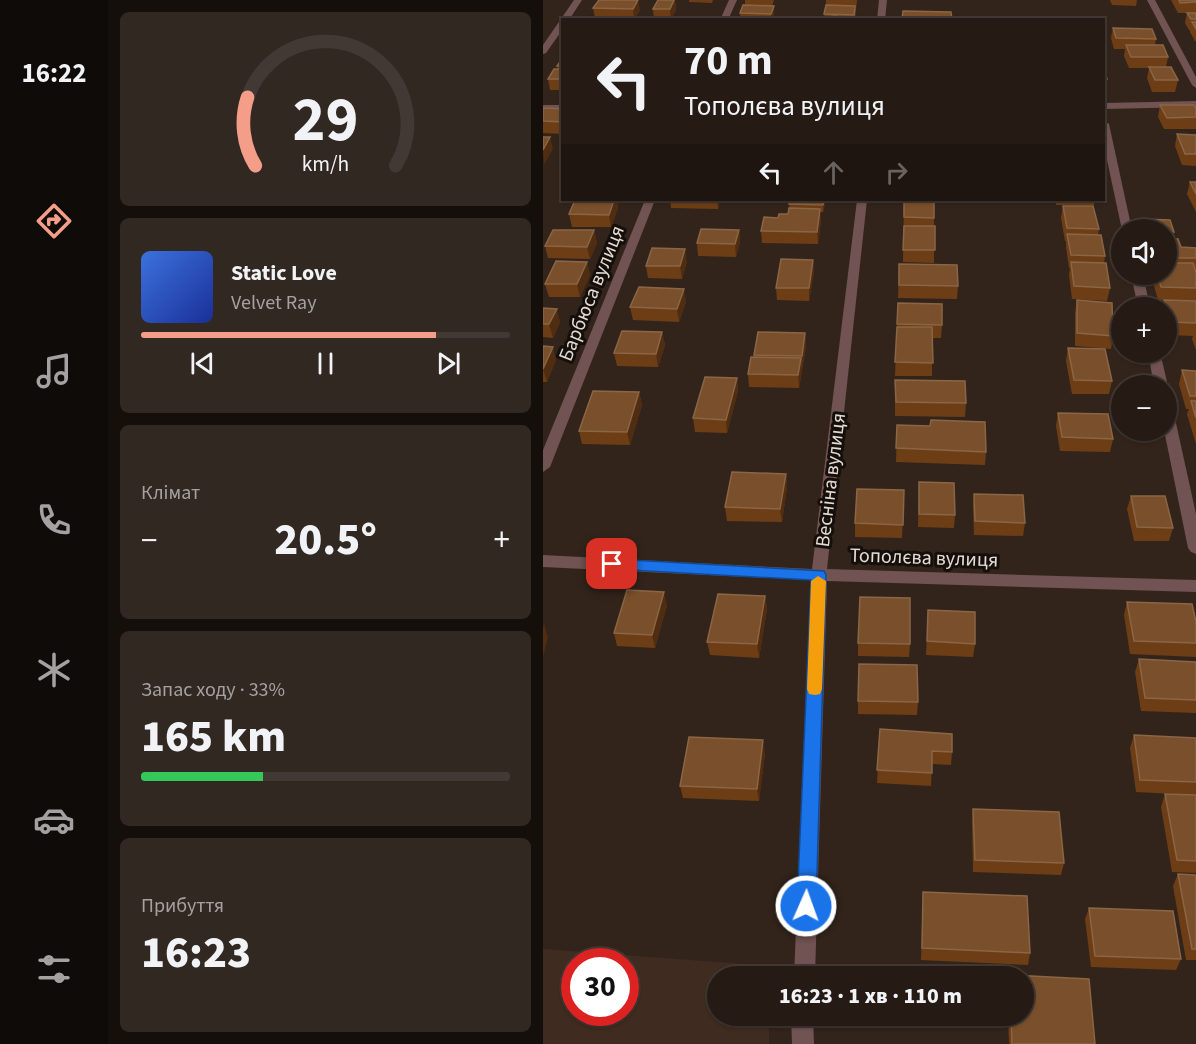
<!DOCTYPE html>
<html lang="uk">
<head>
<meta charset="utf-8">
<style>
	body { margin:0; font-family:"Source Sans 3",sans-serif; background:#322822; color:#f1f3f6; height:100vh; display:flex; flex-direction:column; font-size:22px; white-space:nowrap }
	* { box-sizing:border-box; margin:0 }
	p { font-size:20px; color:#a4a1a0 }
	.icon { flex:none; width:33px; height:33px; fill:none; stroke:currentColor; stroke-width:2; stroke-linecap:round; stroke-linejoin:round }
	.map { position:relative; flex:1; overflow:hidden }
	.panel { display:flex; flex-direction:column; gap:12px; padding:12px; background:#150f0b; width:435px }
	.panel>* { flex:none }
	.hud { position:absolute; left:18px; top:18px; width:544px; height:183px; border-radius:0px; box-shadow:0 2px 4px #0004,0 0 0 2px #423934; background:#261b14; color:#f1f3f6; overflow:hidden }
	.tools { position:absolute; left:568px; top:219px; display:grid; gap:12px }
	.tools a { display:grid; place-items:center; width:66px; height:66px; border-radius:50%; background:#261b14; box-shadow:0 2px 4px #0004,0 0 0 2px #423934; font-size:30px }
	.speed { position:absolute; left:18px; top:948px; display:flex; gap:12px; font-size:30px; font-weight:700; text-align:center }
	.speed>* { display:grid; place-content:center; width:78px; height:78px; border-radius:50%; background:#261b14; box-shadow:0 2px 4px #0004,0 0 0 2px #423934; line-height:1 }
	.speed .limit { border:9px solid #d22; background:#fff; color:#111 }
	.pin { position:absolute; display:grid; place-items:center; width:51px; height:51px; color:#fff; margin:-26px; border-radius:12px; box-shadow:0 3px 9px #0006 }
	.me { position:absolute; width:66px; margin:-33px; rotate:2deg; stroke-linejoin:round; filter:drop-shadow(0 0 4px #0008) }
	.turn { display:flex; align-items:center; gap:21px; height:126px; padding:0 24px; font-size:27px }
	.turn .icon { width:78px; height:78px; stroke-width:2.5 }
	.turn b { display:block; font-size:42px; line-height:51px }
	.lanes { display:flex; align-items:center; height:57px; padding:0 24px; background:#0003; justify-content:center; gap:30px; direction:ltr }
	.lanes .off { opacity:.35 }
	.big { font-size:45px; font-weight:800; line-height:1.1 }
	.panel .card { flex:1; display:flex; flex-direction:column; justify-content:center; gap:9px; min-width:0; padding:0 21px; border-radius:9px; background:#322822 }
	.panel .dial { align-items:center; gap:0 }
	.dial svg { height:156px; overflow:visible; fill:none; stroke:#423934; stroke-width:7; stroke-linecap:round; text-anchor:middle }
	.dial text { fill:#f1f3f6; stroke:none }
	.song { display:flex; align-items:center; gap:18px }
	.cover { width:72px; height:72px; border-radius:9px; background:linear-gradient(135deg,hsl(220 70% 55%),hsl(230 70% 35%)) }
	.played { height:6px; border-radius:3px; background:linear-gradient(90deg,#f49e89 80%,#423934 80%) }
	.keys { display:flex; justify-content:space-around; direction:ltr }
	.heat { display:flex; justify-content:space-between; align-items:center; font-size:33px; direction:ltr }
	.charge { height:9px; border-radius:4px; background:linear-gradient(90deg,#34c759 33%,#423934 0) }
	.trip { position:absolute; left:164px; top:966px; width:327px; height:60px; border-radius:30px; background:#261b14; box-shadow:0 2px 4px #0004,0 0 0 2px #423934; font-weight:800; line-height:60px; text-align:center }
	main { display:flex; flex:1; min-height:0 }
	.dock { display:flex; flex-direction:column; width:108px; justify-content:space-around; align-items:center; background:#0f0b08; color:#a4a1a0 }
	.dock .icon { width:42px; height:42px }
	.dock .on { color:#f49e89 }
	.dock b { font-size:27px; color:#f1f3f6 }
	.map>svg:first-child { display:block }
	.built { fill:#3f2b1f; fill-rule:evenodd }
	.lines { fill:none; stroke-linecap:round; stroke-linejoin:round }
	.minor { fill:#715353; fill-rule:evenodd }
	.tertiary { fill:#715353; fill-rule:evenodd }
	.wall { fill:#6d3e16 }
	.shaded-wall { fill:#502c10 }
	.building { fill:#7a4f2b; stroke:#8a6546; stroke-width:1.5 }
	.route { fill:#1a73e8; stroke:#114b97; stroke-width:1.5 }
	.slow { fill:#f59e0b }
	.labels { text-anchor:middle; stroke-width:6; stroke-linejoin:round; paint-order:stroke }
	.street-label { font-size:20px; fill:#e4dbd5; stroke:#150f0b }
</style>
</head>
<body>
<main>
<nav class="dock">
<b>16:22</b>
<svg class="icon on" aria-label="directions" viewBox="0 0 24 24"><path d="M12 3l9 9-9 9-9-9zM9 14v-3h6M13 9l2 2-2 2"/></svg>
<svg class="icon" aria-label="music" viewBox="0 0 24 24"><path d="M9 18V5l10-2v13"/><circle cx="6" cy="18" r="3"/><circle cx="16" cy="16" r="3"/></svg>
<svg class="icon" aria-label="phone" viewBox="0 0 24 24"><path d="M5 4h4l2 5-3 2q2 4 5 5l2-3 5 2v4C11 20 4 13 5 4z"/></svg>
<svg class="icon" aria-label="climate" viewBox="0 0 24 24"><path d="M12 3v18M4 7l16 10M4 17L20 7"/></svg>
<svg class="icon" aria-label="car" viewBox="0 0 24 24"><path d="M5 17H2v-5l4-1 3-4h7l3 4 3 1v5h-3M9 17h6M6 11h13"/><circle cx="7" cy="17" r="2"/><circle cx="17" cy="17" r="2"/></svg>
<svg class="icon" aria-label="filters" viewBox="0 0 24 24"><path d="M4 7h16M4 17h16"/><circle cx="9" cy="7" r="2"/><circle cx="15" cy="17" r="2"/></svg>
</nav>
<section class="panel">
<div class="card dial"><svg viewBox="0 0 100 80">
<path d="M14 69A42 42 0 1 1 86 69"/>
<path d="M14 69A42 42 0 0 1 10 34" stroke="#f49e89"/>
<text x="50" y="56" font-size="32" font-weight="700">29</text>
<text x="50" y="72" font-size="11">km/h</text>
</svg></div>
<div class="card">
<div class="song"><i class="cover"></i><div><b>Static Love</b><p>Velvet Ray</p></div></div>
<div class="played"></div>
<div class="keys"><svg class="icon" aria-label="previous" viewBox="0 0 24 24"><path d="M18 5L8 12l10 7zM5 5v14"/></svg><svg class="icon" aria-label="pause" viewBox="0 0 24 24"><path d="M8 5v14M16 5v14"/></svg><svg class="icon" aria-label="next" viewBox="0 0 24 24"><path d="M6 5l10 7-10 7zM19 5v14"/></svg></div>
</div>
<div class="card"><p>Клімат</p>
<div class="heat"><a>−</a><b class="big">20.5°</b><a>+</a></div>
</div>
<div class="card"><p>Запас ходу · 33%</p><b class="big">165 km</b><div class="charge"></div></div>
<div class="card"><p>Прибуття</p><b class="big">16:23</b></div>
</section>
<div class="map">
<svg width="653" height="1044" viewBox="0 0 653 1044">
	<rect width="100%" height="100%" fill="#32241b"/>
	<path class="built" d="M0,949L226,966V976H174V1016H226V1044H0ZM32,962H82V1012H32Z"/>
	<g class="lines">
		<g class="minor">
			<path d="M186,0H194L185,20H177Z"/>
			<path d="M336,0H344L342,20H334Z"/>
			<path d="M604,0H612L653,77V88L649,85Z"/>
			<path d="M653,101V107L561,109V103Z"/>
			<rect x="0" y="105" width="20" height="6"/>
			<path d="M561,121L566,124L589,230H579L561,146Z"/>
			<path d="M102,200H112L7,467L0,472V450Z"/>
			<path d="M314,200H324L284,569L653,580V592L284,581L272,976H251L268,580L0,567V555L269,569Z"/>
			<path d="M588,274H600L607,308H595Z"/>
			<path d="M605,352H617L625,386L624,387L611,386Z"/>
			<path d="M624,410L631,414L653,514V554L648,552L645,548L621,430H624Z"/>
			<path d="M248,1016H270L271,1044H249Z"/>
		</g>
		<path class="tertiary" d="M31,0H39L26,20H20V29L3,53L0,54V45Z"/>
	</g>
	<g class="wall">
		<path d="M56,0L97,10L91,19L45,20L52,18L50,8Z"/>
		<path d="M132,0L133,10L128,19L153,20H111L110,9Z"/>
		<path d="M146,0H170L169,3L146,2Z"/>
		<path d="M202,0H231L229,6H231V16L230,20H198L197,13L202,5Z"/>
		<path d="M283,0H314L312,20H271L281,17L283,7Z"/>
		<path d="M567,0H594L593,6L569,5Z"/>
		<path d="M628,0H653V41H652L647,32V30H646L642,23L644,13H635Z"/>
		<path d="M570,28L613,39L612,45L625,57L623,67L635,80L632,92H609L604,78L606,68H586L581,56L582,49H571L568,38Z"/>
		<path d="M20,59V90H7L5,79L15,69L14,66Z"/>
		<path d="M561,69L564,79L562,90H561Z"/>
		<path d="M617,105L653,109V129H621L615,117Z"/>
		<path d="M0,108L20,109V134L0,133Z"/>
		<path d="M634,134L653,135V166L639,165L632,146Z"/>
		<path d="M647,182H653V212L644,194Z"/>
		<path d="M32,200H74L75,208L68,227H29L26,214Z"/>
		<path d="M127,200H177L175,209L128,208Z"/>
		<path d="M283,200L280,212H277L278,221L275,244L219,243L218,231L235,218L245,214L247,209L246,204Z"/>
		<path d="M361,200L391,218V263L360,262Z"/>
		<path d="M512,200H552L551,205H513Z"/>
		<path d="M520,206L556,229L555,235L562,256L561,263L567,288L564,301L529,299L526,275L527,268H526L523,247V241H522L518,218Z"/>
		<path d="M597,219L627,220L631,232L630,239H635L638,247L653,248V301L615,300L608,275L624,274V230H595Z"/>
		<path d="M51,230L54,243L47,259L5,258L2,246Z"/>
		<path d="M196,230L197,242L193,257L155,256L154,243Z"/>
		<path d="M270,260L271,272L266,301L234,300L233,288Z"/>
		<path d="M144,261L139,279L105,278L103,266Z"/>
		<path d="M44,262L47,275L37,297H6L2,284Z"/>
		<path d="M356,264L415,286L414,299L355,298Z"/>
		<path d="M534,300L570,336L568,349L532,346V313Z"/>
		<path d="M621,300L653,301V350L649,339L650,336L625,335L624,308H620Z"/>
		<path d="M143,302L136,322L90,320L87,307Z"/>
		<path d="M355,303L399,325L398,338H389V376H352Z"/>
		<path d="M0,308L17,322L10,338L0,337Z"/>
		<path d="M119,332L122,345L115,367L74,366L71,353Z"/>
		<path d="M262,333L263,346L256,388L206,387L205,374L211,355Z"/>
		<path d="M0,346L13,360L4,382H0Z"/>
		<path d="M525,348L569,381L566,394H529L523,361Z"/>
		<path d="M639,370L653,371V444L644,414L646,409H643L636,384Z"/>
		<path d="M194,378L195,391L184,433L152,432L150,418Z"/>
		<path d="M352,380L423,403L422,417L352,416Z"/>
		<path d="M96,392L99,405L87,445L39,444L36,431Z"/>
		<path d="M515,413L570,439L567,452L517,451L513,426Z"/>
		<path d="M354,425L443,452L442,465L353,462Z"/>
		<path d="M243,474L244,487L239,522L184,521L182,507Z"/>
		<path d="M376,482L412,515L411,528L375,527Z"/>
		<path d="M361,490L359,538L312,537V523Z"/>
		<path d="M431,494L482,523L480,536L431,535L430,507Z"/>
		<path d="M588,496L630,528L626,541H591L584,509Z"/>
		<path d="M222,596L224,609L216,658L167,655L164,642Z"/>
		<path d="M584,602L653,622V657L587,654L581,615Z"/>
		<path d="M124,605L112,648L74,646L71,633Z"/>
		<path d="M385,610L432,644L430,657L383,655Z"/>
		<path d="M315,643L367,644L366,657L315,656Z"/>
		<path d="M596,659L653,662V713L598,711L592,672Z"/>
		<path d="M315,701L375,702L374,715L315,714Z"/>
		<path d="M337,729L409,752L408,765L389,764L388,786L334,783Z"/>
		<path d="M591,735L653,738V795L593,792L587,748Z"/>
		<path d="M222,753L216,801L140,798L137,786Z"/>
		<path d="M622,794L653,795V873L629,872L618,807Z"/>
		<path d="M430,809L521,863L518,875L430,872L429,822Z"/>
		<path d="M635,874L653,875V960H643L630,886Z"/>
		<path d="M380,892L487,953L485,965L378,960Z"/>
		<path d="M546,908L638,959L633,970L548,967L542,919Z"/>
		<path d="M466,975L546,979L552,1044H466L465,1016H480V976H466Z"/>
	</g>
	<g class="shaded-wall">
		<path d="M95,0L97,10L91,19L90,9Z"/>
		<path d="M132,0L133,10L128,20L127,9Z"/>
		<path d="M231,6V16L230,20H229L228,14Z"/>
		<path d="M7,137L10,149L1,165L0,150Z"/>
		<path d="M71,200H74L75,208L68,227L66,215Z"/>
		<path d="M174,200H177L175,209Z"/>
		<path d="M281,200H283L280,212V205Z"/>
		<path d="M277,209L278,221L275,244L274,232Z"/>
		<path d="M51,230L54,243L47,259L44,247Z"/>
		<path d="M196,230L197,242L193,257L192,244Z"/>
		<path d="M142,249L144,261L139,279L137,266Z"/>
		<path d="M270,260L271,272L266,301V288Z"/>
		<path d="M44,262L47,275L37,297L34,284Z"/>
		<path d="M141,289L143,302L136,322L134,309Z"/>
		<path d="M14,309L17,322L10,338L6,324Z"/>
		<path d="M119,332L122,345L115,367L113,354Z"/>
		<path d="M262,333L263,346L259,369V356Z"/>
		<path d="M10,347L13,360L4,382L0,369Z"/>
		<path d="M258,358L259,371L256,388L255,375Z"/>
		<path d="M194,378L195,391L184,433L183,420Z"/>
		<path d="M96,392L99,405L87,445L84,432Z"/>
		<path d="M243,474L244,487L239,522L237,509Z"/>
		<path d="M121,592L124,605L112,648L109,635Z"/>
		<path d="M222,596L224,609L216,658L214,644Z"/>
		<path d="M1,624L5,637L0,657V627Z"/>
		<path d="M220,740L222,753L216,801L214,789Z"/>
	</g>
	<g class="building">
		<path d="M56,0H95L90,9L50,8Z"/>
		<path d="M115,0H131L127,9H110Z"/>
		<path d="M636,0H653V2L637,3Z"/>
		<path d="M200,5L231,6L228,14L197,13Z"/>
		<path d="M283,5L312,6L311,15L281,14Z"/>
		<path d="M360,11L408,12L409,20L359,19Z"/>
		<path d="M644,13H653V19H648Z"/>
		<path d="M293,16L292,18L299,20H271L272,18Z"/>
		<path d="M46,18H71L70,20H45Z"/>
		<path d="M117,19H153L116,20Z"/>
		<path d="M649,22H653V29Z"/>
		<path d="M570,28L609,29L613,39L573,38Z"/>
		<path d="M583,45H620L625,57H588Z"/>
		<path d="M19,59H20V66H14Z"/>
		<path d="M606,67H628L635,80H612Z"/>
		<path d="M11,69H20V79H5Z"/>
		<path d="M561,69L564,79H561Z"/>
		<path d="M617,105H651L653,109V117L624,118Z"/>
		<path d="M0,108L20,109V122L0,121Z"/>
		<path d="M634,134L653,135V154H642Z"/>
		<path d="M0,137H7L0,150Z"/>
		<path d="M647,182H653V194Z"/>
		<path d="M32,200H71L66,215L26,214Z"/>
		<path d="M248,200H281L280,205L246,204Z"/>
		<path d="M361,200H391V218L361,217Z"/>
		<path d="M520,206H550L556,229L524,228Z"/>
		<path d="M246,208L277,209L274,232L218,231L221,217L235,218L236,214H245Z"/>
		<path d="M597,219L627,220L631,232H624V230H599Z"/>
		<path d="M361,226H392V250H360Z"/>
		<path d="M158,229L196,230L192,244L154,243Z"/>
		<path d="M10,230H51L44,247L2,246Z"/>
		<path d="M524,234L558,235L562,256L528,255Z"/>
		<path d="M624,239H635L638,247L653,248V258H624Z"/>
		<path d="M109,248L142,249L137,266H103Z"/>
		<path d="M238,259L270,260L266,288H233Z"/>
		<path d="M13,261L44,262L34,284H2Z"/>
		<path d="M528,262L563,263L567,288L531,286Z"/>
		<path d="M624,263H650L653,272V288L618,287L614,274H624Z"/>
		<path d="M356,264L414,265L415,286L356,285Z"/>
		<path d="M96,287L141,289L134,309L87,307Z"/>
		<path d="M534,300L569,303L570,336L534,333Z"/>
		<path d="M621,300L653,301V323L628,322Z"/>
		<path d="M355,303L399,304V325L354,324Z"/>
		<path d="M0,308L14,309L6,324H0Z"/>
		<path d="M354,327H389L390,363L352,362Z"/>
		<path d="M79,331L119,332L113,354L71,353Z"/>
		<path d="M215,332L262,333L259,356L211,355Z"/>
		<path d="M0,346L10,347L0,369Z"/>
		<path d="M525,348L562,349L569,381L531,380Z"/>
		<path d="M208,357L258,358L255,375L205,374Z"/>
		<path d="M639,370L653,371V396H647Z"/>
		<path d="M162,377L194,378L183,420L150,418Z"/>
		<path d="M352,380L422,381L423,403L353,402Z"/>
		<path d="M50,391L96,392L84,432L36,431Z"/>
		<path d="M648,401H653V418Z"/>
		<path d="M515,413L565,414L570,439L519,437Z"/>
		<path d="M388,420L442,422L443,452L353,448L354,425L387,426Z"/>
		<path d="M189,472L243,474L237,509L182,507Z"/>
		<path d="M376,482L411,483L412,515L376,514Z"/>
		<path d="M314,489L361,490L360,525L312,523Z"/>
		<path d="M431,494L480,495L482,523L432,521Z"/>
		<path d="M588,496H622L630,528L594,527Z"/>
		<path d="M84,590L121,592L109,635L71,633Z"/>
		<path d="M175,594L222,596L214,644L164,642Z"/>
		<path d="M317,597L367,598V644L315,643Z"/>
		<path d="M584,602L649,604L653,622V643L591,641Z"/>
		<path d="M385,610L432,612V644L384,641Z"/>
		<path d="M596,659L653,662V700L602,698Z"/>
		<path d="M316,664L374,665L375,702L315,701Z"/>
		<path d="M337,729L409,734V752L389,751V773L334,770Z"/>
		<path d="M591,735L653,738V782L597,780Z"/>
		<path d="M146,737L220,740L214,789L137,786Z"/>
		<path d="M622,794L653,795V861L634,860Z"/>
		<path d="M430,809L516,812L521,863L432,860Z"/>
		<path d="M635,874L653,875V949H649Z"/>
		<path d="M380,892L484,896L487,953L379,948Z"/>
		<path d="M546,908L630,911L638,959L552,956Z"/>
		<path d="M466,975L546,979L552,1044H469L468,1016H480V976H466Z"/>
	</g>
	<path class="route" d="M69,559L281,571L283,575L273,906L270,912L263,915L257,912L254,906L268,580L69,569L62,564Z"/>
	<path class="slow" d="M275,576L283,581L279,689L277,694L272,695L266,694L264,689L268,581Z"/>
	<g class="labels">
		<g class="street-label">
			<text transform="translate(48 293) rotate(-68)" y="7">Барбюса вулиця</text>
			<text transform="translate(287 480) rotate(-83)" y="7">Весніна вулиця</text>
			<text transform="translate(381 557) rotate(2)" y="7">Тополєва вулиця</text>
		</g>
	</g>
</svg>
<div class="tools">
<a><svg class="icon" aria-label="sound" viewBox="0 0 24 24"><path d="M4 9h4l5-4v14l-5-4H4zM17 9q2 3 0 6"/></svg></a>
<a>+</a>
<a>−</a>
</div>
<div class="speed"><div class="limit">30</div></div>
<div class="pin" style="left:69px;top:564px;background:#d93025"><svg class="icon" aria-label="arrive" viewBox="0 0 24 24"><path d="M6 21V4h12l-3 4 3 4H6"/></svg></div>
<svg class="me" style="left:263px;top:906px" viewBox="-20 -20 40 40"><circle r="17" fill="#1a73e8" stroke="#fff" stroke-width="3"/><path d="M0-11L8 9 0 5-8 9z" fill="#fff"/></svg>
<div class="trip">16:23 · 1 хв · 110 m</div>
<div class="hud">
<div class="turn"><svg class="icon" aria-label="left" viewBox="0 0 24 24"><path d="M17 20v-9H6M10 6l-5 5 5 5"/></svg><div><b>70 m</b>Тополєва вулиця</div></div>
<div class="lanes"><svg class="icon" aria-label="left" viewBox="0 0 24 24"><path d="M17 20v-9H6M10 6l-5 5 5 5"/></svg><svg class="icon off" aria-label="ahead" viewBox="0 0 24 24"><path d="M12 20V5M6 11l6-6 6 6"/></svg><svg class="icon off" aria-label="right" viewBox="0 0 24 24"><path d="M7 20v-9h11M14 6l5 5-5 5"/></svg></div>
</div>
</div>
</main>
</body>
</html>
